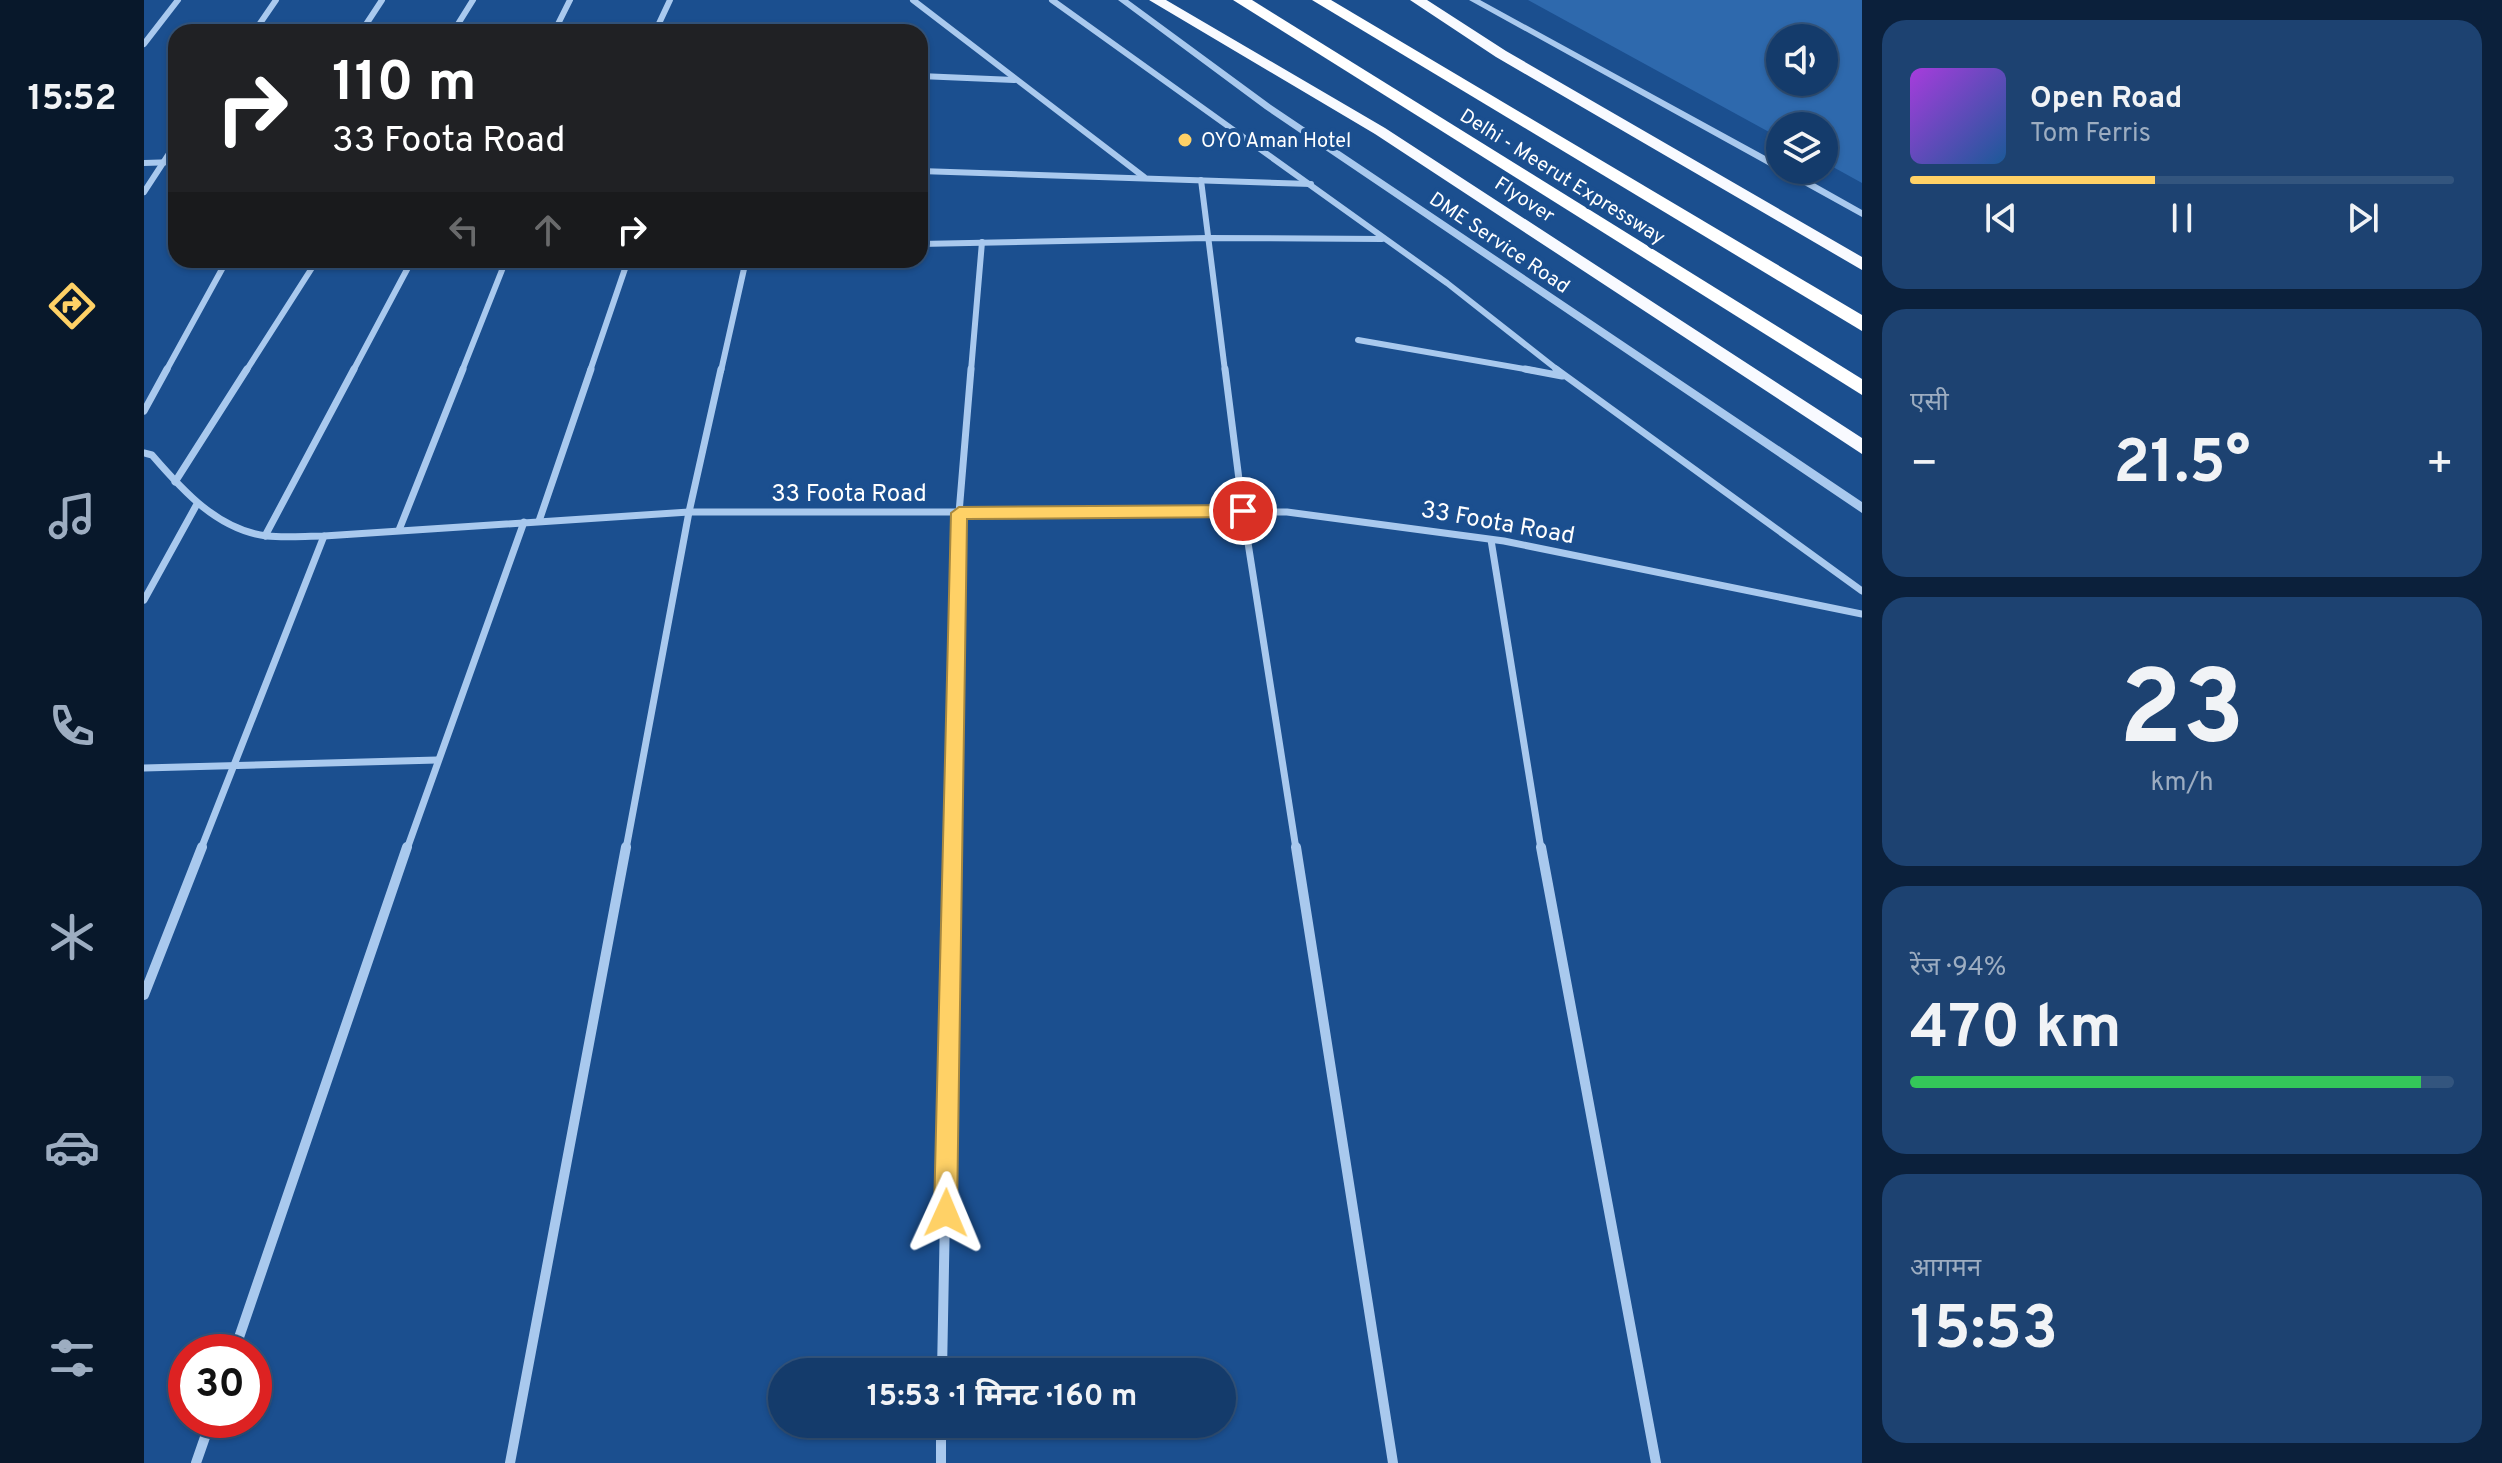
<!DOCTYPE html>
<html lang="hi">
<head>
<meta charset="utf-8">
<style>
	body { margin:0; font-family:Overpass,"Noto Sans Devanagari",sans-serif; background:#1d4271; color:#f1f3f6; height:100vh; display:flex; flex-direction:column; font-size:30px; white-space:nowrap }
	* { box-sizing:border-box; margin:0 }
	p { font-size:26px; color:#9dadc1 }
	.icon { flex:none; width:44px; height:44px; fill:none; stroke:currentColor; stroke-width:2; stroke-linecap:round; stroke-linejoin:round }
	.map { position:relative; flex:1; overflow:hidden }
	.panel { display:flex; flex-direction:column; gap:20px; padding:20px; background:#0b203b; width:640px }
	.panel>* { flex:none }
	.hud { position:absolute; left:24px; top:24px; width:760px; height:244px; border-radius:24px; box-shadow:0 2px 6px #0004,0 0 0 2px #33557e; background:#202124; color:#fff; overflow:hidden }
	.buttons { position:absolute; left:1622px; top:24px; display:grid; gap:16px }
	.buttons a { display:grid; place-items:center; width:72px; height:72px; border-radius:50%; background:#143b6b; box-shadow:0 2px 6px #0004,0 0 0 2px #33557e; font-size:40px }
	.speed { position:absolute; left:24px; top:1334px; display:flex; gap:16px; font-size:40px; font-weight:700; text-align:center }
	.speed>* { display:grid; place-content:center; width:104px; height:104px; border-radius:50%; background:#143b6b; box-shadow:0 2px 6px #0004,0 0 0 2px #33557e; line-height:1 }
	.speed .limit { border:12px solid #d22; background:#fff; color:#111 }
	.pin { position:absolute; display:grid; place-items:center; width:68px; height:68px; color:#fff; margin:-34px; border:4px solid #fff; border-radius:50%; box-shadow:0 2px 8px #0007 }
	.me { position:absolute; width:88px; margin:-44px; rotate:1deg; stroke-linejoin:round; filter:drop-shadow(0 0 6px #0008) }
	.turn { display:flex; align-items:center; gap:28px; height:168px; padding:0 32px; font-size:36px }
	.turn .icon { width:104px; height:104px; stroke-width:2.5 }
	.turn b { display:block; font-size:56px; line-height:68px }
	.lanes { display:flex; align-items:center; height:76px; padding:0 32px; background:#0003; justify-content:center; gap:40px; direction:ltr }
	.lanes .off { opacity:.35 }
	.big { font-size:60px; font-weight:700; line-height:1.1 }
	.panel .tile { flex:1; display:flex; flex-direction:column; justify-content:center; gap:12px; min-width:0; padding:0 28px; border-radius:24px; background:#1d4271 }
	.panel .dial { align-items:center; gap:0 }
	.dial b { font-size:104px; line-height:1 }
	.song { display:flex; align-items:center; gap:24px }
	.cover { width:96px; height:96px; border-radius:12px; background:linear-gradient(135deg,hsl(280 70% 55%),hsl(210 70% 35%)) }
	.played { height:8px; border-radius:4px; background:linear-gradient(90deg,#ffd166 45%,#33557e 45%) }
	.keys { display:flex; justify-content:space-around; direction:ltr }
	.heat { display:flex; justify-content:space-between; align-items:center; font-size:44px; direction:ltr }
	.charge { height:12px; border-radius:6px; background:linear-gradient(90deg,#34c759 94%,#33557e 0) }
	.trip { position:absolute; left:624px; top:1358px; width:468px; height:80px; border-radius:40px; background:#143b6b; box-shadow:0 2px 6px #0004,0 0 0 2px #33557e; font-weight:700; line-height:80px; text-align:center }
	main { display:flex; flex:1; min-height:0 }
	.tabs { display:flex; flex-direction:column; width:144px; justify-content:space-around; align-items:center; background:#08182b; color:#9dadc1 }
	.tabs .icon { width:56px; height:56px }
	.tabs .on { color:#ffd166 }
	.tabs b { font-size:36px; color:#f1f3f6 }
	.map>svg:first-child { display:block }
	.green { fill:#2e69ad; fill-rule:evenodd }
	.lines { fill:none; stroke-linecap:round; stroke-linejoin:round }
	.minor-far2 { stroke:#a9c9ee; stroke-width:6 }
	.minor-far1 { stroke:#a9c9ee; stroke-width:7 }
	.minor { stroke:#a9c9ee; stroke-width:10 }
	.tertiary { fill:#a9c9ee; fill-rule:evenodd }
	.trunk { fill:#f8faff; fill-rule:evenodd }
	.motorway { fill:#fff; fill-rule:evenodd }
	.route { fill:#ffd166; stroke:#a68842; stroke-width:2 }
	.poi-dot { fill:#ffd166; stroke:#1b4f8f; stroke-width:3 }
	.labels { text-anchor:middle; stroke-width:8; stroke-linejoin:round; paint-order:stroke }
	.far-poi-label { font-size:20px; fill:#fff; stroke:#1b4f8f; text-anchor:start }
	.far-street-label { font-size:20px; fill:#fff; stroke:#1b4f8f }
	.street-label { font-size:24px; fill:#fff; stroke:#1b4f8f }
</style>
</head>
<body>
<main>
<nav class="tabs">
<b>15:52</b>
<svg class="icon on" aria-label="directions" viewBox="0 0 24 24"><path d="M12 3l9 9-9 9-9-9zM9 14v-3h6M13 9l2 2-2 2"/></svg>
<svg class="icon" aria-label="music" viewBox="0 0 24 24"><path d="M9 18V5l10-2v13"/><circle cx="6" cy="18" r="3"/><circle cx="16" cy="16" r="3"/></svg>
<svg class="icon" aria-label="phone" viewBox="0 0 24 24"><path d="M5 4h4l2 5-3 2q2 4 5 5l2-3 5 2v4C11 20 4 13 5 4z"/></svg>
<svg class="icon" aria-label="climate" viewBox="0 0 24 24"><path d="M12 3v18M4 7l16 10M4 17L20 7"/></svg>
<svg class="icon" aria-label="car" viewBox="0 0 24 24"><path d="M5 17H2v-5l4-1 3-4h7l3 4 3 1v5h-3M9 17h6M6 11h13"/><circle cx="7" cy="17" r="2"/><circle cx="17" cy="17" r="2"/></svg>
<svg class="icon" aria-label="filters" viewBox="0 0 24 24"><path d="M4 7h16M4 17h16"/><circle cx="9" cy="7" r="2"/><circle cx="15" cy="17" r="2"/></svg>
</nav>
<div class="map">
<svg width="1718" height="1463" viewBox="0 0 1718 1463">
	<rect width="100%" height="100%" fill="#1b4f8f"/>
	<path class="green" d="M1384,0H1718V183L1680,162V126H1636V138ZM1636,38H1680V82H1636Z"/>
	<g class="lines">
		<g class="minor-far2">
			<path d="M769,0L1000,177"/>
			<path d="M908,0L1303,283L1415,371"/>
			<path d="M110,32L132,0"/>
			<path d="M217,32L238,0"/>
			<path d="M309,32L329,0"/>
			<path d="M410,32L426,0"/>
			<path d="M511,32L526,0"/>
			<path d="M0,44L34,0"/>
			<path d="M776,76L870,80"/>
			<path d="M0,163L32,162"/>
			<path d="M776,171L1167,184"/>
			<path d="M1057,180L1081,371"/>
			<path d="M0,192L32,143"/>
			<path d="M776,244L1063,238L1238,239"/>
			<path d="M1214,340L1392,371"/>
			<path d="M22,371L83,260"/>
			<path d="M102,371L173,260"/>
			<path d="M209,371L268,260"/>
			<path d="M318,371L362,260"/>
			<path d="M446,371L484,260"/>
			<path d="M577,371L602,260"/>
			<path d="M827,371L838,242"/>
		</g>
		<g class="minor-far1">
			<path d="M1081,369L1099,511L1152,849"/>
			<path d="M1381,369L1418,376"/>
			<path d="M1412,369L1718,591"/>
			<path d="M0,411L23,369"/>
			<path d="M0,453L8,455C39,491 74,530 123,536C142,538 161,536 180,536L545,512H1143L1360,541L1718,614"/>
			<path d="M31,482L103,369"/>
			<path d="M395,521L447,369"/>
			<path d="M255,530L319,369"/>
			<path d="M121,536L210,369"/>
			<path d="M1347,540L1397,849"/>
			<path d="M0,600L53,504"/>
			<path d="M0,768L293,760"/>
			<path d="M57,849L180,536"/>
			<path d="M263,849L380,522"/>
			<path d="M482,849L545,512L577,369"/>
			<path d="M808,849L815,513L827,369"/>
		</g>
		<g class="minor">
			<path d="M1152,847L1249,1463"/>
			<path d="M1397,847L1512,1463"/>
			<path d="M0,995L58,847"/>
			<path d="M90,1352L263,847"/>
			<path d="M798,1372L808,847"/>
			<path d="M797,1424V1463"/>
			<path d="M52,1463L67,1420"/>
			<path d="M366,1463L482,847"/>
		</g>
		<g class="tertiary">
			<path d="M974,0H984L1127,105L1718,502V513L1121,109Z"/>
			<path d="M1325,0H1336L1636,164V170H1647L1718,210V217Z"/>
		</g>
		<g class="trunk">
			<path d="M1005,0H1022L1241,128L1718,438V454L1231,134Z"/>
			<path d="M1266,0H1283L1362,51L1718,257V270L1352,57Z"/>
		</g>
		<g class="motorway">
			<path d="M1089,0H1108L1718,379V395Z"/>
			<path d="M1168,0H1187L1718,315V331Z"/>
		</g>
	</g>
	<path class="route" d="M1099,505L1108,511L1099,517L823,519L813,1213L810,1221L802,1224L794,1221L790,1213L807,513L815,507Z"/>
	<circle class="poi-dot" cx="1041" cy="140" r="8"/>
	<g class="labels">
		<g class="far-poi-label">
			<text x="1057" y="147">OYO Aman Hotel</text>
		</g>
		<g class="far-street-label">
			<text transform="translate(1419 176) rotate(32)" y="7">Delhi - Meerut Expressway</text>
			<text transform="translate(1381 199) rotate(33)" y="7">Flyover</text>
			<text transform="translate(1356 242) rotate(34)" y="7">DME Service Road</text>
		</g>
		<g class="street-label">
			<text x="705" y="501">33 Foota Road</text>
			<text transform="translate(1354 522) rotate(10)" y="8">33 Foota Road</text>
		</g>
	</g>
</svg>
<div class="buttons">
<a><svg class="icon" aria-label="sound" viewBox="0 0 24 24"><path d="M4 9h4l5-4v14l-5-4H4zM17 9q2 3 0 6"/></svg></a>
<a><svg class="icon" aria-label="layers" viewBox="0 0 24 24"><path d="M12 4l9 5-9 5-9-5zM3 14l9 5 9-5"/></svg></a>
</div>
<div class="speed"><div class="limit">30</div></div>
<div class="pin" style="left:1099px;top:511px;background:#d93025"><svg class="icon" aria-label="arrive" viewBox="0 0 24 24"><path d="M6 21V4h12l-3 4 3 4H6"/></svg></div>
<svg class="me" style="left:802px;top:1213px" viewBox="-20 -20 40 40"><path d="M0-17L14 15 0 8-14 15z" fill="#ffd166" stroke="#fff" stroke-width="4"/></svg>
<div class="trip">15:53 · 1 मिनट · 160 m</div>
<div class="hud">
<div class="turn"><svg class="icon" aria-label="right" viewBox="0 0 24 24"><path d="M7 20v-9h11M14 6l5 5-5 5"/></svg><div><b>110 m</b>33 Foota Road</div></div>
<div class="lanes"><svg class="icon off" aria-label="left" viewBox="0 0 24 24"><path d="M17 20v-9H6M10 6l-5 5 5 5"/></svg><svg class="icon off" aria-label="ahead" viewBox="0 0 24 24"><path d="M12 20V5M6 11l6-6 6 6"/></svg><svg class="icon" aria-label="right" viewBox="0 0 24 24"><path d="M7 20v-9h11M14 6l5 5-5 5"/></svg></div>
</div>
</div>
<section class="panel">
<div class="tile">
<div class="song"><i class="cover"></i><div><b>Open Road</b><p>Tom Ferris</p></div></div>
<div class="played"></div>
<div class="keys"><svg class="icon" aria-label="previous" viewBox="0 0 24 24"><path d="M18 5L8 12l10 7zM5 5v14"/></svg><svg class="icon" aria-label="pause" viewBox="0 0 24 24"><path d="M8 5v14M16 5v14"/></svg><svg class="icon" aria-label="next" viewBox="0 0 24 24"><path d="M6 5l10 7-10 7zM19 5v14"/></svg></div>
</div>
<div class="tile"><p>एसी</p>
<div class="heat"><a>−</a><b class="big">21.5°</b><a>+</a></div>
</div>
<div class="tile dial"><b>23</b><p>km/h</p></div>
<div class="tile"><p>रेंज · 94%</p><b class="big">470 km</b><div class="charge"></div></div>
<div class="tile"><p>आगमन</p><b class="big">15:53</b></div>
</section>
</main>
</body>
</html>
